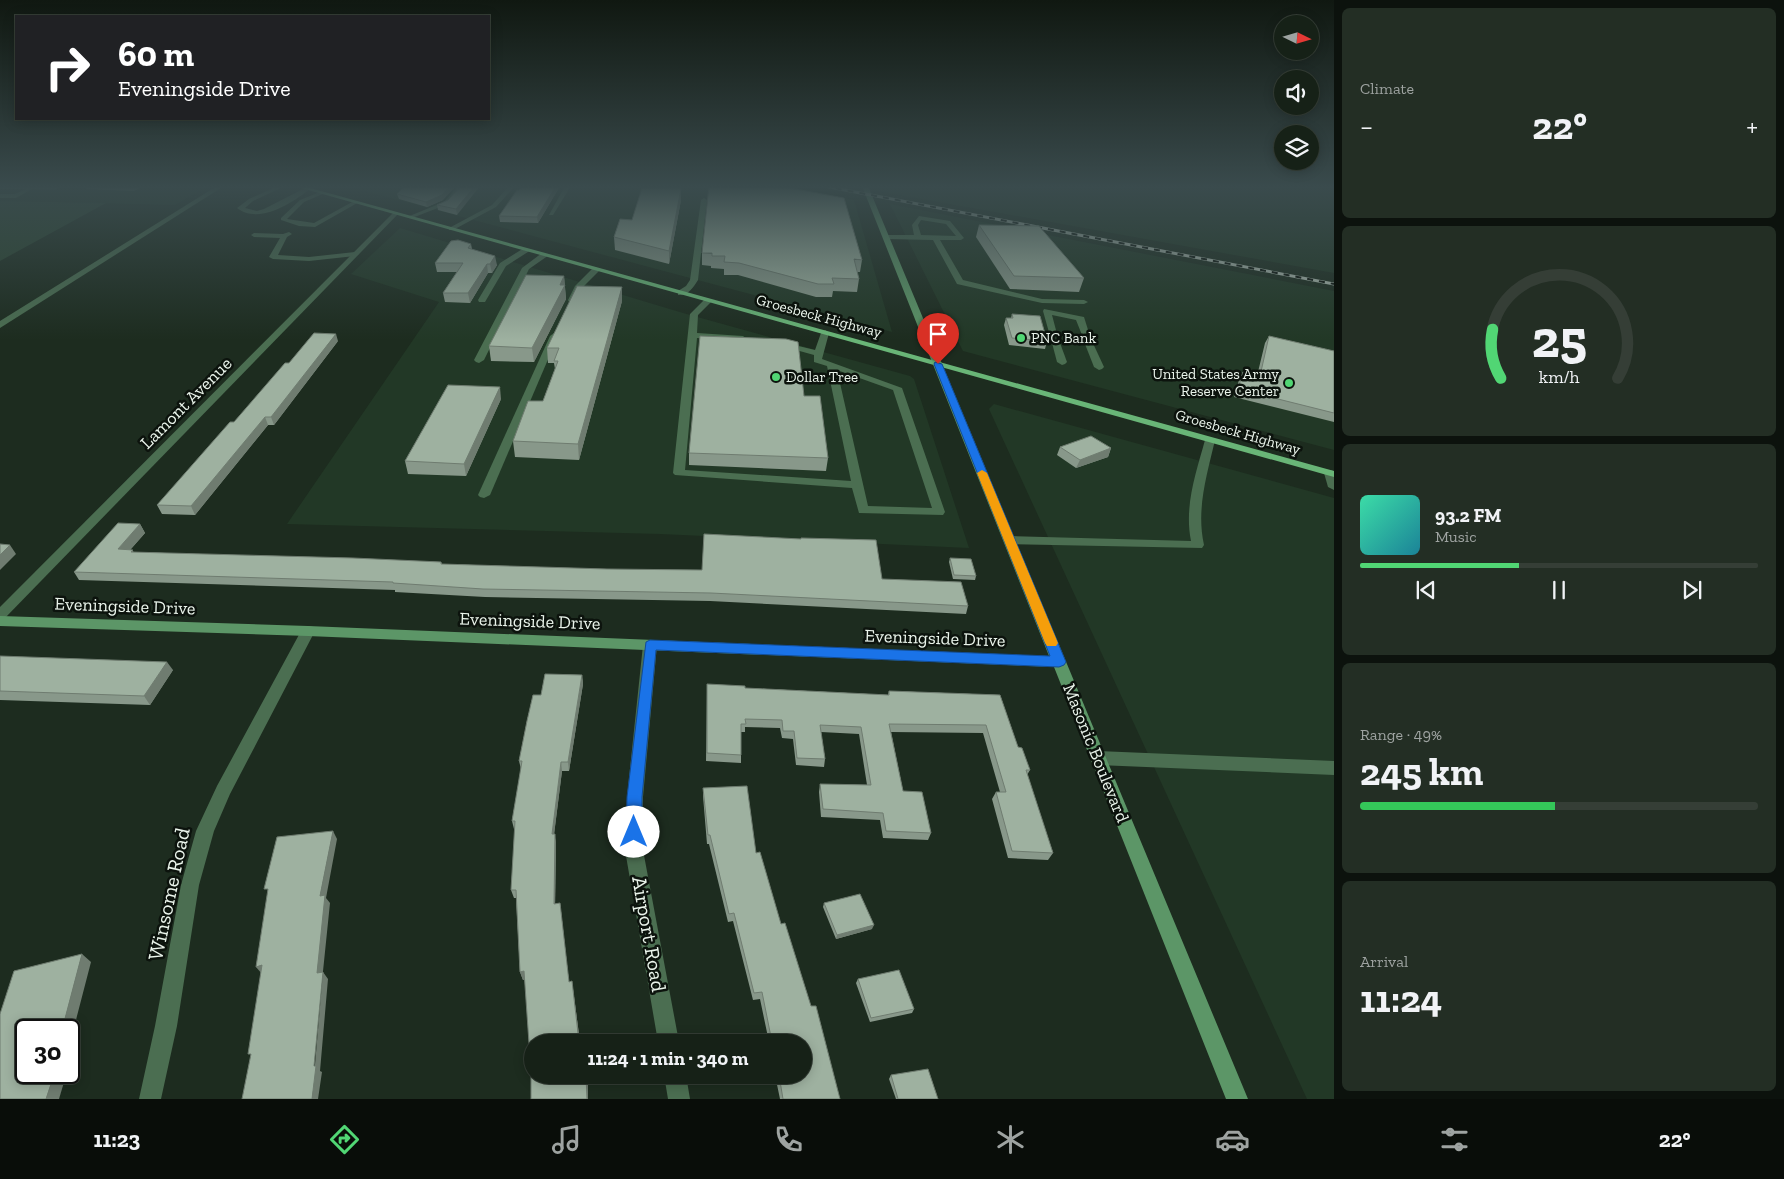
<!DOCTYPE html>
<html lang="en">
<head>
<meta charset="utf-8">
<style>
	body { margin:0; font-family:"Zilla Slab",serif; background:#232e24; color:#f1f3f6; height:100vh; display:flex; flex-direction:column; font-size:19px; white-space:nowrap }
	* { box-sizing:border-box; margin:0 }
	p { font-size:16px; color:#9ea3a1 }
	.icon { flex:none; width:28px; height:28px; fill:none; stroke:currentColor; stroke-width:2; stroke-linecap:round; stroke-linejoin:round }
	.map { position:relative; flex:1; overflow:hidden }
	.panel { display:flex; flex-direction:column; gap:8px; padding:8px; background:#0c120d; width:450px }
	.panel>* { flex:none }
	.guide { position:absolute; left:15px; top:15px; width:475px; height:105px; border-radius:0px; box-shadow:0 2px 12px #0003,0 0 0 1px #353e36; background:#202124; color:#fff; overflow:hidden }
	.needle { width:32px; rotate:95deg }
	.fabs { position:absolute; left:1274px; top:15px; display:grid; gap:10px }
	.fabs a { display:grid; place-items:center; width:45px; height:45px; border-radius:50%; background:#162117; box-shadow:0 2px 12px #0003,0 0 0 1px #353e36; font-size:25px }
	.speed { position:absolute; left:15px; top:1019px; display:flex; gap:10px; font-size:25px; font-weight:700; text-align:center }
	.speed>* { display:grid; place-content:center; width:65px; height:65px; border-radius:50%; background:#162117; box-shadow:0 2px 12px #0003,0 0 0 1px #353e36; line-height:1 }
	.speed .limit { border:2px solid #111; border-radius:8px; background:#fff; color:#111 }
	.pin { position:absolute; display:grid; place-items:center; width:42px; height:42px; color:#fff; margin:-51px -21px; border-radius:50% 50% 50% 0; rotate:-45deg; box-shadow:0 0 5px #0007 }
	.pin .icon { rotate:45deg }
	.me { position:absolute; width:55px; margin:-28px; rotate:0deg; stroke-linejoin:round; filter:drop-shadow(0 0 4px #0008) }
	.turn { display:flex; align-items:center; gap:18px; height:105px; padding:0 20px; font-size:22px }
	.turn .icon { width:65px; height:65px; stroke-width:2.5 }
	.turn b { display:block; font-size:35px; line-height:42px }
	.big { font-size:38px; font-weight:700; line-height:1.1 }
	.panel .widget { flex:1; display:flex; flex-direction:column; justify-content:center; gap:8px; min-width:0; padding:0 18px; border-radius:8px; background:#232e24 }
	.panel .dial { align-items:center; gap:0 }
	.dial svg { height:130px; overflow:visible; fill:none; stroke:#353e36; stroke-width:7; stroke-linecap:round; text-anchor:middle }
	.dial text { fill:#f1f3f6; stroke:none }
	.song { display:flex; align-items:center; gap:15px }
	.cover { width:60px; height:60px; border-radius:8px; background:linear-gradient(135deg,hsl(160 70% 55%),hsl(190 70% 35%)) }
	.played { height:5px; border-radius:2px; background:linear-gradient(90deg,#51d674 40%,#353e36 40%) }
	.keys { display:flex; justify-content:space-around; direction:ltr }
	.heat { display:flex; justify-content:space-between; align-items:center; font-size:28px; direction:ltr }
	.charge { height:8px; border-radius:4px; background:linear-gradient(90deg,#34c759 49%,#353e36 0) }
	.trip { position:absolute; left:524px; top:1034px; width:288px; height:50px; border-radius:25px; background:#162117; box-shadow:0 2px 12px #0003,0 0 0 1px #353e36; font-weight:700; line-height:50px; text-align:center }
	.menu { display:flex; height:80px; justify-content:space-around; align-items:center; background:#090d09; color:#9ea3a1 }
	.menu .icon { width:35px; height:35px }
	.menu .on { color:#51d674 }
	.menu b { font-size:22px; color:#f1f3f6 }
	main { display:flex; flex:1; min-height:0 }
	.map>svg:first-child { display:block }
	.built { fill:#223826 }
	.green { fill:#2b4530 }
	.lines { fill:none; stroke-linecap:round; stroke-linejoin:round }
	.lane { fill:#4b6e51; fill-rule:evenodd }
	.street { fill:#4b6e51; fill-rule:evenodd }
	.secondary { fill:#5c9667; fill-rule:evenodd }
	.primary { fill:#69b577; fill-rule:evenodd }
	.rail-casing { stroke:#abb7ad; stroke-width:3 }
	.rail { stroke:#0c130d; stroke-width:2; stroke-dasharray:6; stroke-linecap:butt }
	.wall { fill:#88988a }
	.shaded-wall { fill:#6f7c70 }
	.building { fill:#9eb1a0; stroke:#6f7c70 }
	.route { fill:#1a73e8; stroke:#114b97 }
	.slow { fill:#f59e0b }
	.poi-dot { fill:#51d674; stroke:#0c130d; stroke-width:2 }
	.labels { text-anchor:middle; stroke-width:5; stroke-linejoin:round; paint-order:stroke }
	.far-street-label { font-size:15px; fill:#eaf4eb; stroke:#0c130d }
	.far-poi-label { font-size:15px; fill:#eaf4eb; stroke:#0c130d; text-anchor:start }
	.street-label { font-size:18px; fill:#eaf4eb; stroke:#0c130d }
	.near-street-label { font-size:21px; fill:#eaf4eb; stroke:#0c130d }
</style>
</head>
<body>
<main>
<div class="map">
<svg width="1334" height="1099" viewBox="0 0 1334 1099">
	<rect width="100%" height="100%" fill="#1d2c1f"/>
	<g class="built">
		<path d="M0,186H208L175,205L0,201Z"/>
		<path d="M346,186H785L854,200L892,332Z"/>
		<path d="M879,186H1325L1334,190V273L878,191Z"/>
		<path d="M890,204L1334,291V450L963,351Z"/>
		<path d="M400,228L683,313L910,376L914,379L969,548L660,534L287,524L439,302L351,274Z"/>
		<path d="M994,404L1334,498V1099H1307L989,409Z"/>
	</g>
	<path class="green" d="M0,201L106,203L0,261Z"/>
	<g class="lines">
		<g class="lane">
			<path d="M0,186H63L55,190L32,189L16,198H0V194H15L26,189H0Z"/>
			<path d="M278,186H285L253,201L245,208L257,211L264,209L305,188L310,189C292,203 259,225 237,208L249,199Z"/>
			<path d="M458,186H464L448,204L412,218L407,217L444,202Z"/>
			<path d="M509,186H515L496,207L453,230H449V228L492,205Z"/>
			<path d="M565,186H571L553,215H549Z"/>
			<path d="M320,192L325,193L304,202L287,219L314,223L354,201L359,202L315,227L299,226L281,220V218L300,200Z"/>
			<path d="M704,198L707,200L698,280C693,288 688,296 678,295V291L686,286L690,280L701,200Z"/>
			<path d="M919,216L950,221L964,238L961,240H940L963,280L1042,299L1084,300L1088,302L1084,304L1042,303L957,284L933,240L886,239L883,237L886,235H914L912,225ZM921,220L946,224L956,236L921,235L918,225Z"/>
			<path d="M289,232L292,234L287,237L278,255L309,257L355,252L359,254L355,256L309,261L273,259L269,257L280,238L254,237L251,235L254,233L283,234Z"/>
			<path d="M524,248L531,250L506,266L485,302H479L478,300L500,263Z"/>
			<path d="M542,253L549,255L529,269L484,360L479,363L476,362L474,360L522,268Z"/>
			<path d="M594,267L601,269L581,289L575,302H569L568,300L575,286Z"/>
			<path d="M705,299L712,301L698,315L697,333L743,336L747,339L743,342L697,338L685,470L851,481L827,366L814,362V355L778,345L782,342L815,350L821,333L825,330L829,333L822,359L902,388L945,512L943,515L859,513L852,488L675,475L673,473L690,314ZM837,370L893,390L932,508L868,506Z"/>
			<path d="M1044,309L1084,317L1089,333L1082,335L1076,320L1052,315L1057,334L1050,336L1043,311Z"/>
			<path d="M554,333L558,336L490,495L484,498L480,497L478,495L550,336Z"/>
			<path d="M1087,336L1091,339L1104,367L1102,369L1099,370L1094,367L1083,339Z"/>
			<path d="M1056,340L1060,343L1067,362L1065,364L1062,365L1057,362L1052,343Z"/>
			<path d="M1210,437L1215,440C1207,475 1196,509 1204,545L1202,548L1010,544L1004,540L1010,536L1191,541C1184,506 1196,473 1205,440Z"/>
			<path d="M1330,470L1334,471V490L1328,487L1324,473Z"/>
			<path d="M1098,751L1334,761V775L1098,765L1092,763L1090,758L1092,753Z"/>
		</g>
		<g class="street">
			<path d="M217,186H224L0,328V321Z"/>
			<path d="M394,212L399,213L5,618L0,620V607Z"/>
			<path d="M308,626L313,627L315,631L230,794L214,831L199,885L177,1026L161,1099H139L155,1026L181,885L196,831L217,786L301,631L303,627Z"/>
			<path d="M650,640L655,641L657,645L643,797V850L679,1042H658L625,850L627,797L643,645L645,641Z"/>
			<path d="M664,1075H686L690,1099H668Z"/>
		</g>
		<path class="secondary" d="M862,186H868L1248,1099H1226L1054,667L308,636L0,626V616L308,626L1049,656Z"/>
		<path class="primary" d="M294,186H303L1334,471V477Z"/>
		<g class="rail-casing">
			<path id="rail" d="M824,186L1334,284"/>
		</g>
		<use href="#rail" class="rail"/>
	</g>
	<g class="wall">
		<path d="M64,186H143L134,191L86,189L85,187L65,186Z"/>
		<path d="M461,186L457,215L438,210L437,205L448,200Z"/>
		<path d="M560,186L538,223L500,222L499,216Z"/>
		<path d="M681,189V200L669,264L615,250L614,237L632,220Z"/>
		<path d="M397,194L443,200L427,207L399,199Z"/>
		<path d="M979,225L1084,278L1079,292L1010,289L976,237Z"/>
		<path d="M471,244L472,249L497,265L492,273H488L470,303L445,302L443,293L457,272H437L435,263Z"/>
		<path d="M702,253L862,260L860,272H857L859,279L857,292L833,291L832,297H816L738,275H724V269L711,268V266L702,265Z"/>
		<path d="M564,276L566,299L534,362L491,361L489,346Z"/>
		<path d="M622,301L579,460L515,457L513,441L543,401L555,369L554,363H548L547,348Z"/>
		<path d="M1012,314L1047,341L1045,349L1009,345L1004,325L1006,318H1011Z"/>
		<path d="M1269,336L1334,351V422L1234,397L1239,380L1243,372L1257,376L1265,343Z"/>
		<path d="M338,341L274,425H268L195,515L162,514L157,505L289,363Z"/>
		<path d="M804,396L828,458L826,471L689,465V453Z"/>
		<path d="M501,399L466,476L408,474L405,461Z"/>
		<path d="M1060,447L1111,448L1108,457L1076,468L1057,455Z"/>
		<path d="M140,524L145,533L130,550L134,552L441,562L442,564L882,579L968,606L966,614L710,601L485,597L395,592V590L79,580L74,572Z"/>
		<path d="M950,558L976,576L975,580L953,579L949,562Z"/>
		<path d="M0,656L173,670L150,705L0,700Z"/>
		<path d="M545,674L582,675L583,684L569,771H562L554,834L556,843L555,904L560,903L561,911L569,982L572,981L573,989L580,1042H532V1075H587L588,1080V1099H531V1072L525,979L523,980L520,972L516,898H514L511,890L515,829H514L512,821L521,769L519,761L527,721L533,695H541Z"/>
		<path d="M745,688L888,695L889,691L1000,695L1018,747L1030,770L1027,775L1053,853L1048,860L1008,858L992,799L996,792H1000L983,733L891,732L903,791L931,833L928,840L883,838L880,820L821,817L819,792L820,784L867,785L859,734L821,732L825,759L824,767L796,765L793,739L782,738L780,728L745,727V732H741V763L706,761L707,692Z"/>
		<path d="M703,788L756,853L840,1099H780L775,1075H802V1042H769L760,999L753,1000L733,921L728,922L709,844H707L703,796Z"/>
		<path d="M824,903L872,929L836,939L823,907Z"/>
		<path d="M858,979L914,1009L912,1013L870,1022L856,983Z"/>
		<path d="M891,1075L938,1099H896L889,1079Z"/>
	</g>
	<g class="shaded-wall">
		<path d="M132,186H143L134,191Z"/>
		<path d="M450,186H456L443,200L427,207L426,202Z"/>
		<path d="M475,186H480L457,215L456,209Z"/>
		<path d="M556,186H560L538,223L537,217Z"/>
		<path d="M681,189V200L669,264V251Z"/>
		<path d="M495,256L497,265L492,273L490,264Z"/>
		<path d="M487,264L488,273L470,303L468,293Z"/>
		<path d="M564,276L566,299L534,362L532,348Z"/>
		<path d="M622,287V301L579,460L578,444Z"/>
		<path d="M336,334L338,341L274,425L271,417Z"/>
		<path d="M500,387L501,399L466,476L464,464Z"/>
		<path d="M265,417L268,425L195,515L191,506Z"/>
		<path d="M1111,448L1108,457L1076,468L1080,460Z"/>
		<path d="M140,524L145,533L123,558L118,549Z"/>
		<path d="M10,545L16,554L0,570V555Z"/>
		<path d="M167,662L173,670L150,705L144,696Z"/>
		<path d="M582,675L583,684L569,771L568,762Z"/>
		<path d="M561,762L562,771L553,843L552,834Z"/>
		<path d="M333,831L337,839L326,898L330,903L322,981L317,973L320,896Z"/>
		<path d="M555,834L556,843L555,912L554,904Z"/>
		<path d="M874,925L872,929L836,939L837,935Z"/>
		<path d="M82,954L91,962L70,1043L75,1047L69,1066V1030H62Z"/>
		<path d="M262,965V974L256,967Z"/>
		<path d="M524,971L527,979L523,980L520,972Z"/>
		<path d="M323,972L328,979L320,1071L322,1072L318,1099H312Z"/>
		<path d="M572,981L573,989L580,1042H579Z"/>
		<path d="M55,1072H67L59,1099H46Z"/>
		<path d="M586,1075L588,1080V1099H587Z"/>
	</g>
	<g class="building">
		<path d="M405,186H450L442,195L426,202L397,194Z"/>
		<path d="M461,186H475L456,209L437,205L448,200Z"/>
		<path d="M523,186H556L537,217L499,216L517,190H519Z"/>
		<path d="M709,186L790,188L844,198L862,260L854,259L859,279L832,278L834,284H818L739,263L724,262L725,256H712V253H702Z"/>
		<path d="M642,188L681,189L669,251L614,237L620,219L632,220Z"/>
		<path d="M979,225L1039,226L1084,278L1014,276Z"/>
		<path d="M458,240L471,244L468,248L495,256L490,264H487L468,293H443L463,263H435L451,241Z"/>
		<path d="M526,275L564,276L560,285H565L532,348L489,346Z"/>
		<path d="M577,286L622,287L578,444L513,441L528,401H543L558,361H554L559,348H547Z"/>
		<path d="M1012,314L1040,316L1047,341L1012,338L1006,318H1013Z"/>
		<path d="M314,333L336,334L271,417H265L191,506L157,505L230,422H234L285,363H289Z"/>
		<path d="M700,336L786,339L798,342L804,396H820L828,458L689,453Z"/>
		<path d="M1269,336L1334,351V413L1238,389L1243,372L1260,376Z"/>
		<path d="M448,385L500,387L464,464L405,461Z"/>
		<path d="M1091,436L1111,448L1080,460L1060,447Z"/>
		<path d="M118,523L140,524L118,549L133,550L131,552L353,558L441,562V564L607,569L702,570L704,534L801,539V538L876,540L882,579L961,582L968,606L711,593L483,589L393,583V582L74,572Z"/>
		<path d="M0,544L10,545L0,555Z"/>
		<path d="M950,558L971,559L976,576L954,575Z"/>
		<path d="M0,656L167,662L144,696L0,691Z"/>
		<path d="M545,674L582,675L568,762H561L552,834H555L554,904L560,903L569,982L572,981L579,1042H532V1075H586L587,1099H531V1072L524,971L520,972L516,890H511L515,821H512L522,761H519L527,721L533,695H541Z"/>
		<path d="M707,684L745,686V688L889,695V691L1000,695L1018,747L1022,748L1030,770H1026L1053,853L1012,851L996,792H1006L986,725L889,724L903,791L922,792L931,833L886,831L883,813L823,809L820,784L871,785L861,727L820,725L825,759L797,758L794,731H783L782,720L745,719L746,724H741V755L707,753Z"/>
		<path d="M747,786L756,853L760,852L781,924L785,923L811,1006H816L840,1099H783L779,1075H802V1042H772L762,992L754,993L734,913L729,914L710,835H708L703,788Z"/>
		<path d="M333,831L320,896L325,895L317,973L323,972L314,1066H316L312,1099H242L251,1054H248L262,965L256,967L268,889H264L277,837Z"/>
		<path d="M860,894L874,925L837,935L824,903Z"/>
		<path d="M82,954L62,1030H26V1072H55L46,1099H0V1014L14,971Z"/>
		<path d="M899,970L914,1009L871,1018L858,979Z"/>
		<path d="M928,1069L938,1099H898L891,1075Z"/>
	</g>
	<linearGradient id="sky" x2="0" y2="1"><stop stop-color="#101811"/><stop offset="0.55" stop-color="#3a4b4d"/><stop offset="1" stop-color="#3a4b4d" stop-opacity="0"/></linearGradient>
	<rect width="1334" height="340" fill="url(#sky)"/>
	<path class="route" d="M935,362L942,364L1066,662L1064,665L1059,667L656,650L642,797V832L640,837L634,840L629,837L626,832L627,797L646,642L650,640L1050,656L934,364Z"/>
	<path class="slow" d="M982,470L987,473L1058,643L1056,646H1047L1045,643L977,473Z"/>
	<g class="poi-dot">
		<circle cx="1021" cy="338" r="5"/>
		<circle cx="776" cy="377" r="5"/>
		<circle cx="1289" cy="383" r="5"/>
	</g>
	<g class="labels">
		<g class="far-street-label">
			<text transform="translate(819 316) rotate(15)" y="5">Groesbeck Highway</text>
			<text transform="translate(1238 432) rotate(16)" y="5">Groesbeck Highway</text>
		</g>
		<g class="far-poi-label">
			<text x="1031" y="343">PNC Bank</text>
			<text x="1279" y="379" text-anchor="end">United States Army<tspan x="1279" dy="17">Reserve Center</tspan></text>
			<text x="786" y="382">Dollar Tree</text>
		</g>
		<g class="street-label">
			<text transform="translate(186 403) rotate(-45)" y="6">Lamont Avenue</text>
			<text transform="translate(125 606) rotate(2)" y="6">Eveningside Drive</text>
			<text transform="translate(530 621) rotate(2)" y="6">Eveningside Drive</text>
			<text transform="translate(935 638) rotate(2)" y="6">Eveningside Drive</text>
			<text transform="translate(1096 753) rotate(68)" y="6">Masonic Boulevard</text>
		</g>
		<g class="near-street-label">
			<text transform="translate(169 894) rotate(-78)" y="7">Winsome Road</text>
			<text transform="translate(649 934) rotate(80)" y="7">Airport Road</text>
		</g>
	</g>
</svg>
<div class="fabs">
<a><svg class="needle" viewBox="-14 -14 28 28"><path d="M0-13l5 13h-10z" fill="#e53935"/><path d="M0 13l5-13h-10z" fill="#9ea3a1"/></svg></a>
<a><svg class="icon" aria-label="sound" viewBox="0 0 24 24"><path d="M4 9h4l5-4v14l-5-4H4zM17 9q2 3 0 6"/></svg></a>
<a><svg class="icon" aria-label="layers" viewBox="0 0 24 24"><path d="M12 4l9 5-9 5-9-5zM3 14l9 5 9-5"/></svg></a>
</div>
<div class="speed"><div class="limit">30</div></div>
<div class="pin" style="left:938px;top:364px;background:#d93025"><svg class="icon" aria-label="arrive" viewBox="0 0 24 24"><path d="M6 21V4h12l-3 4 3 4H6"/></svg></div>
<svg class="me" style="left:634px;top:832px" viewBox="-20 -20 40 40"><circle r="19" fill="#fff"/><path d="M0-13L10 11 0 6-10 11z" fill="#1a73e8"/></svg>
<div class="trip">11:24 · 1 min · 340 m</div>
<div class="guide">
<div class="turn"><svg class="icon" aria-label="right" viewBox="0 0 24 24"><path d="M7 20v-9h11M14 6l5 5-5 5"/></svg><div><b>60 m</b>Eveningside Drive</div></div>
</div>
</div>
<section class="panel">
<div class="widget"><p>Climate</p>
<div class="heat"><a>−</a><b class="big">22°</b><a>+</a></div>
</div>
<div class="widget dial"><svg viewBox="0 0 100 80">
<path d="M14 69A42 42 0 1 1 86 69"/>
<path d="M14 69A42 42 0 0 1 9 39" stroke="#51d674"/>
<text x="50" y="56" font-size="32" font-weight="700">25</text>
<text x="50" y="72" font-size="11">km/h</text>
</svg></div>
<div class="widget">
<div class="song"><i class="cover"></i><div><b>93.2 FM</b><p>Music</p></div></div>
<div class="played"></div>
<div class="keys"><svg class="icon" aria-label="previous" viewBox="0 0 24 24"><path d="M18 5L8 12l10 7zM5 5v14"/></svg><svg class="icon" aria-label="pause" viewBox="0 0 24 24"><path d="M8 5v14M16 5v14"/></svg><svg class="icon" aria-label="next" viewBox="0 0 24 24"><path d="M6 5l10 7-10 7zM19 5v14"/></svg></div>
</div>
<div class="widget"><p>Range · 49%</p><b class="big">245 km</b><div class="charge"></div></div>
<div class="widget"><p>Arrival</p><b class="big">11:24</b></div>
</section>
</main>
<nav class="menu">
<b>11:23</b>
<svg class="icon on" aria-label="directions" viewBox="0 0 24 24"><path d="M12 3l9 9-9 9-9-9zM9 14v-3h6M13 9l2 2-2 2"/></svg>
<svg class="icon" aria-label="music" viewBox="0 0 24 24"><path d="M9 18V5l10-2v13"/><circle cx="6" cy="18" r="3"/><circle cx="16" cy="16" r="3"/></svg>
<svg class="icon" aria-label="phone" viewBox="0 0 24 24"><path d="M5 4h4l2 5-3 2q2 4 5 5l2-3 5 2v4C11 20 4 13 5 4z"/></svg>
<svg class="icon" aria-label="climate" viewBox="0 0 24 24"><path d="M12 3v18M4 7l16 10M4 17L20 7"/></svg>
<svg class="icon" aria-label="car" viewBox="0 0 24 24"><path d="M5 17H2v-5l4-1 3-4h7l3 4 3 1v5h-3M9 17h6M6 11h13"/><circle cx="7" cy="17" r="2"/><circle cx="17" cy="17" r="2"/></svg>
<svg class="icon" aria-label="filters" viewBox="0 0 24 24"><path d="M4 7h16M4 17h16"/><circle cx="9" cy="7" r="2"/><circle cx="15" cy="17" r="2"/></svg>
<b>22°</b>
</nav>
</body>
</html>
